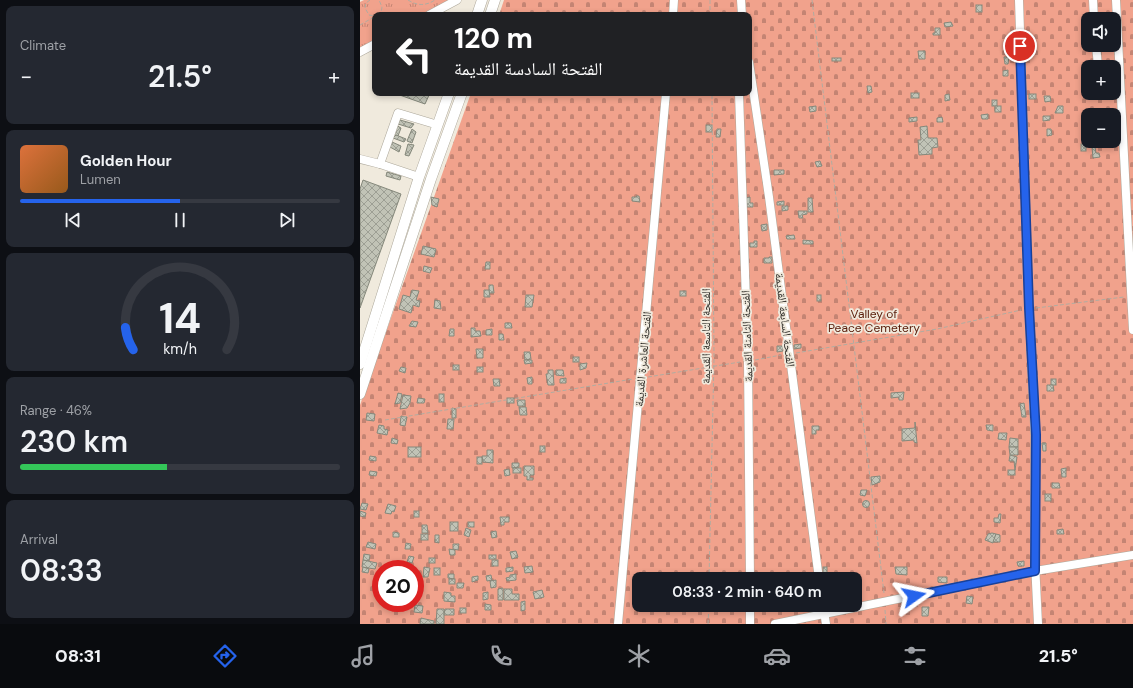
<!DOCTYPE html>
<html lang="en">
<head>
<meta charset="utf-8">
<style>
	body { margin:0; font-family:"DM Sans","Noto Naskh Arabic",sans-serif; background:#242831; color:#f1f3f6; height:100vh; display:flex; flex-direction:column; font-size:15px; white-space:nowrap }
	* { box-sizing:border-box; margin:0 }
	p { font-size:13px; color:#9ea1a6 }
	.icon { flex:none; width:22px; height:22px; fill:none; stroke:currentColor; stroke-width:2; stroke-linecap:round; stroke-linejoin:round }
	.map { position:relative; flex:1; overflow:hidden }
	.details { display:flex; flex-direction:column; gap:6px; padding:6px; background:#0d0f14; width:360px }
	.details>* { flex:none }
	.banner { position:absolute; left:12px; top:12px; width:380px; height:84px; border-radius:8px; box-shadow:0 2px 6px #0003; background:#202124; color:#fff; overflow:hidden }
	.tools { position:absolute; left:721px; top:12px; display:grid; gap:8px }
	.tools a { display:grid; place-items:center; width:40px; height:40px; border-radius:8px; background:#171b24; box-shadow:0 2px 6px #0003; font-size:20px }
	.speed { position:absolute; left:12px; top:560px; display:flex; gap:8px; font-size:20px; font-weight:700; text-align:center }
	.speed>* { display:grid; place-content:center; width:52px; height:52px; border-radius:50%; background:#171b24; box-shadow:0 2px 6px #0003; line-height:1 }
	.speed .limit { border:6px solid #d22; background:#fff; color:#111 }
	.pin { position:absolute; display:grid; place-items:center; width:34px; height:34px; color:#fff; margin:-17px; border:2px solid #fff; border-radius:50%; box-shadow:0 1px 4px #0007 }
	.me { position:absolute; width:44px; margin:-22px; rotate:78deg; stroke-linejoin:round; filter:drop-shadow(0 0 3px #0008) }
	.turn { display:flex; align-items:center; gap:14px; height:84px; padding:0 16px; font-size:18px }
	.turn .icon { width:52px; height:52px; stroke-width:2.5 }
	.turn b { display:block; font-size:28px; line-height:34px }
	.big { font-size:30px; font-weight:600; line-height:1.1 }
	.details .card { flex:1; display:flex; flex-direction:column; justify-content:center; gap:6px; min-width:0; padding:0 14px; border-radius:8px; background:#242831 }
	.details .dial { align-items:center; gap:0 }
	.dial svg { height:104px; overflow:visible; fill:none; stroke:#363941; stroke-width:7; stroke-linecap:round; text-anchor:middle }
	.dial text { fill:#f1f3f6; stroke:none }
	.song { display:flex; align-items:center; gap:12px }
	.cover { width:48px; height:48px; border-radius:6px; background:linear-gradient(135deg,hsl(20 70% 55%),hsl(30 70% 35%)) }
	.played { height:4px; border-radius:2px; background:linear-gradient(90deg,#2563eb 50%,#363941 50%) }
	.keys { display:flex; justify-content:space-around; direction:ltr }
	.heat { display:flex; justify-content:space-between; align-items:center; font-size:22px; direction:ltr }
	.charge { height:6px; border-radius:3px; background:linear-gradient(90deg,#34c759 46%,#363941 0) }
	.trip { position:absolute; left:272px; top:572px; width:230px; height:40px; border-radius:8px; background:#171b24; box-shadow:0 2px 6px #0003; font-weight:600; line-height:40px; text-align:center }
	.tabs { display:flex; height:64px; justify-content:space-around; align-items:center; background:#090b0e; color:#9ea1a6 }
	.tabs .icon { width:28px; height:28px }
	.tabs .on { color:#2563eb }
	.tabs b { font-size:18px; color:#f1f3f6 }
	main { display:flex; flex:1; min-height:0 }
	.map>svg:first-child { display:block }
	.cemetery { fill:url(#cemetery-stones); fill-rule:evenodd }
	.park { fill:url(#park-tufts) }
	.building { fill:url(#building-cross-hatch); stroke:#85887b }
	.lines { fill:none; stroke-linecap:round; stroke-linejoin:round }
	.minor-casing { stroke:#ada89b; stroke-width:9 }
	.major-casing { stroke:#ada89b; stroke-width:11 }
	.path { stroke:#b0aca1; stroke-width:1; stroke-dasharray:4 2; stroke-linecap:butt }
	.minor { stroke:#fff; stroke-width:8 }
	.major { stroke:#fff; stroke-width:10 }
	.route-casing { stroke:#184099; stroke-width:10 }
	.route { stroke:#2563eb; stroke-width:7 }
	.labels { text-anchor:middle; stroke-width:3.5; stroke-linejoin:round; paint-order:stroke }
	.park-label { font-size:12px; fill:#5a1d0b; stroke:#f0eadd }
	.street-label { font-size:12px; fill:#312f2a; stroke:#f0eadd }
</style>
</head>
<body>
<main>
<section class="details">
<div class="card"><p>Climate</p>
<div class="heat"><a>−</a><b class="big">21.5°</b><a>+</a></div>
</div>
<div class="card">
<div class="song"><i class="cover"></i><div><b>Golden Hour</b><p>Lumen</p></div></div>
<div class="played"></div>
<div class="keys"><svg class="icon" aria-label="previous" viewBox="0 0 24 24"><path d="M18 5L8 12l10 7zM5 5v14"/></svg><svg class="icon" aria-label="pause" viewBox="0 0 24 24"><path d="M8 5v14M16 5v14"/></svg><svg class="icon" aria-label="next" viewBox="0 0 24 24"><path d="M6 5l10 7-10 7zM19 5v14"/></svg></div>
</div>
<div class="card dial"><svg viewBox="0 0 100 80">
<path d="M14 69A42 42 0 1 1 86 69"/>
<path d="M14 69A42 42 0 0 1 8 52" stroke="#2563eb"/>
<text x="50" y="56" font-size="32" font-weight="700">14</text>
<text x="50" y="72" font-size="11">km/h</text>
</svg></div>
<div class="card"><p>Range · 46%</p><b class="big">230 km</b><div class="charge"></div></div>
<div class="card"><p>Arrival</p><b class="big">08:33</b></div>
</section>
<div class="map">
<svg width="773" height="624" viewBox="0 0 773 624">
	<defs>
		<pattern id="cemetery-stones" width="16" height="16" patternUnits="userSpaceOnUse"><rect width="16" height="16" fill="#f1a28c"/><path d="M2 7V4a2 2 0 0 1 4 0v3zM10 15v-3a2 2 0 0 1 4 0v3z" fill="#c48473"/></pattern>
		<pattern id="park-tufts" width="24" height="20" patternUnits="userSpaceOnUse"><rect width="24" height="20" fill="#f1a28c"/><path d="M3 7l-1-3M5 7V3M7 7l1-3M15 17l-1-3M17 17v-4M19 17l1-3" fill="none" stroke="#c48473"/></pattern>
		<pattern id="building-cross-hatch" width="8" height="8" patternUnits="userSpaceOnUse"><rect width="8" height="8" fill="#c1c3b6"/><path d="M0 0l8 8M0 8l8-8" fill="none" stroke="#9d9f94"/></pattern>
	</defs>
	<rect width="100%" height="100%" fill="#f0eadd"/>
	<path class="cemetery" d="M144,0H773V624H0V405L111,93H389V15H139ZM728,19H754V45H728ZM728,67H754V93H728ZM728,115H754V141H728ZM21,569H55V603H21ZM279,579H495V605H279Z"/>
	<path class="park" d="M4,0H90L63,15H15V41L0,49V2Z"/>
	<g class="building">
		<rect x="616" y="5" width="6" height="7"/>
		<path d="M591,22L593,26L585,27L584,23Z"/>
		<path d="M575,28H580V35H573V33H575Z"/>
		<path d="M558,51H565V59H559Z"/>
		<path d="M644,57H649L648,64H645Z"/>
		<rect x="472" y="58" width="9" height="3"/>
		<path d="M648,70V76H643V71Z"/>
		<path d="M507,86H511L512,92L508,93Z"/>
		<path d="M34,93H70L65,104Z"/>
		<rect x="551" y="93" width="8" height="5"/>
		<path d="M589,94L590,100L585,101V95Z"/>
		<rect x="669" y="94" width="7" height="5"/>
		<path d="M684,96H690L691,101L685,102Z"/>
		<rect x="632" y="100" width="5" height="6"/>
		<path d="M456,106V111L450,112L449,107Z"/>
		<rect x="635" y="106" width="6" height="6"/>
		<path d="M698,106H703V113H695Z"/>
		<path d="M628,114V119H622L621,115Z"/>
		<path d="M683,116H690V120L683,121Z"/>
		<path d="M557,117V121L549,122V118Z"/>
		<path d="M582,117L583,122H577V118Z"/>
		<path d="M40,120L54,124L51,128L38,124Z"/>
		<path d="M36,125L41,128L38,136L32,134Z"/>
		<rect x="346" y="125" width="6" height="7"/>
		<path d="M567,126L568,138H577L578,147L572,148V154L559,155L558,140H561L560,127Z"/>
		<path d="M52,129L56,132L52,143L47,141Z"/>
		<path d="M357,129H361L360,137H356Z"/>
		<path d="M687,129H691L692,135L687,136Z"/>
		<path d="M36,135L46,139L44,142L33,138Z"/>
		<path d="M32,142L41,146L39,152L30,147Z"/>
		<path d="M48,144L54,145L49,156L45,155Z"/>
		<rect x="721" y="144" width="5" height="7"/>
		<path d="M732,147H735L736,153H739L740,157L733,158Z"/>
		<path d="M460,161L462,166L457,167L455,162Z"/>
		<path d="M414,170H424V174L414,175Z"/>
		<path d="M27,172L41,176L40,180L26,176Z"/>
		<path d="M3,180L41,194L0,308V189Z"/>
		<path d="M276,196H279L280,202L272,201V197H277Z"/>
		<path d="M71,197L79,199L77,207L72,205Z"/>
		<path d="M390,197V203H393V207H387L386,198Z"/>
		<path d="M448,198H452L453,212H448Z"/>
		<path d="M424,201V205H417V202Z"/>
		<path d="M422,206H428V210L422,211Z"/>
		<path d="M438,211H447V214L442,215L443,218H439Z"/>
		<path d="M407,224V230L402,231L401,225Z"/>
		<path d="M434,235L435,239H427L426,236Z"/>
		<path d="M443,240L453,241V244H443Z"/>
		<path d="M394,241H397V247H390V243H394Z"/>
		<path d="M63,246L76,249L74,257L61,254Z"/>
		<path d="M409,257H412V263H404V258H409Z"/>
		<path d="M126,262H130V269H125Z"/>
		<path d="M64,266L72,268L70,273L63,271Z"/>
		<path d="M129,285H133L134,293H129Z"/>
		<path d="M52,290L59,291L56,300L60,301L59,307L53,305L51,313L39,309L43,295L50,297Z"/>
		<path d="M124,290H129L130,297H124Z"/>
		<rect x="320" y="291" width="6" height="5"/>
		<path d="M166,295H174L172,307H165Z"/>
		<rect x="457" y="295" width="4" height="6"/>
		<path d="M75,300L80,301L81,309L74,308Z"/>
		<path d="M52,321L58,322L56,327L49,326Z"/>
		<path d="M145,323H151L152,328H145Z"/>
		<path d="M111,328H115V331H120L121,336L111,337Z"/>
		<path d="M90,329H94V336H89Z"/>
		<path d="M132,329V335H126V330Z"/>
		<path d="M139,334H143L144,340H139Z"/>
		<path d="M441,344V348L434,349V345Z"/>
		<path d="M417,346H423V351L417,352Z"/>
		<path d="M116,349H123V358H117Z"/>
		<path d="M164,352H170L171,359L165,360Z"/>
		<rect x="213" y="357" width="6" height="5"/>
		<path d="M164,360H172V363L165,364Z"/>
		<path d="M227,363L226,368L220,370V364Z"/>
		<rect x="93" y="365" width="6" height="5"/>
		<path d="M41,367L46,368L45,373L39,371Z"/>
		<rect x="117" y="367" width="6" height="5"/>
		<path d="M188,370H193L194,385H188L186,374H188Z"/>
		<path d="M196,370H203L204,376L196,375Z"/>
		<path d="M172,377V384H168L167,378Z"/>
		<path d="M206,378V383H200V379Z"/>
		<path d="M133,379H139L140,386H134Z"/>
		<rect x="691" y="379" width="5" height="6"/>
		<path d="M687,385H693L694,391H687Z"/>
		<path d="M544,392L543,400H539V397L531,398V393Z"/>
		<path d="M38,393L42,394L40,403L35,404Z"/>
		<rect x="79" y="394" width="5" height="8"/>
		<path d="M43,395L51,396L50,403L47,408L40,409Z"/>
		<path d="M58,398L65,399L64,403H57Z"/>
		<rect x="147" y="398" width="7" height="5"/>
		<path d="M157,400H165V406H158Z"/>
		<path d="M664,403L666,417H662L660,404Z"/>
		<path d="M159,407H166L167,415H160Z"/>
		<path d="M92,408L96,409V418H92Z"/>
		<path d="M7,413L15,414L14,421L6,420Z"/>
		<path d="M41,416L47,417L45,426L40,425Z"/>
		<path d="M88,419H94L93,429H87Z"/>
		<path d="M555,422L557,443L554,442V440L542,441V429L555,428Z"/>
		<path d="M19,425L24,426V429L28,430L27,435L17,433Z"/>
		<path d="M626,425H633V431L627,430Z"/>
		<path d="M452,426H459V430H456V434H452Z"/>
		<path d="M639,433H647L646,440L638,439Z"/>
		<path d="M32,438L38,440L37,444L31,443Z"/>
		<path d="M650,438L658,439V447H649Z"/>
		<path d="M682,443H686V451H683Z"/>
		<rect x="180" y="446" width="5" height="6"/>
		<rect x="48" y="447" width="13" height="10"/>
		<path d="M649,447H658V455H650Z"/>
		<path d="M127,450H133V463L123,462L122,456H127Z"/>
		<path d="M650,455L657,457L655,470L654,461H649Z"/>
		<path d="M10,456L16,457V461L9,460Z"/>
		<rect x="117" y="457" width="5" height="7"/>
		<path d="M152,463H159V467L152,468Z"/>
		<path d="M164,466H174V475H170V478H173V480H167V476H164Z"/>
		<rect x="153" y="468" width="8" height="5"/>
		<path d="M706,468V477H702L701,469Z"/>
		<path d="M149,469L150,475L145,476L144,470Z"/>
		<rect x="648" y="470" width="7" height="5"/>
		<path d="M10,471L17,472L16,476L9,475Z"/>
		<path d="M520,476V482L512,485L511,477Z"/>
		<path d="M692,483H699L700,488H692Z"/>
		<path d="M501,490H507L505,496L500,495Z"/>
		<rect x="685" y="494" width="6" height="7"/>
		<circle cx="506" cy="504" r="3.5"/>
		<path d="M2,503L8,504L6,510L0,509Z"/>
		<path d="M28,504L36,506L34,512L32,511L31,514L25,513Z"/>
		<path d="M0,511L6,513L5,517L0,516Z"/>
		<rect x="54" y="511" width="5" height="6"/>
		<path d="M639,514H641L640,523L634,522V518H638Z"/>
		<path d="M140,517H149V522H144V525H141Z"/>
		<rect x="90" y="522" width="8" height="9"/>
		<rect x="108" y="522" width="6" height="5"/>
		<path d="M62,525H67L68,533H62Z"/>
		<path d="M106,528L111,530L109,537L104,535Z"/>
		<path d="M703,529L704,534H697V530Z"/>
		<path d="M136,531L137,537L132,538L131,532Z"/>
		<path d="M33,532L39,533V537H33Z"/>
		<path d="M632,533L636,534L633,543L625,540L628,534Z"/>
		<rect x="61" y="534" width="7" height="6"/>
		<path d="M636,534L640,535V542H633Z"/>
		<path d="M75,535H79V543L75,542Z"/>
		<path d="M8,542L16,544L15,549L6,547Z"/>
		<path d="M46,543L51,544L50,549H45Z"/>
		<path d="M93,544H99L98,550L93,549Z"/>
		<path d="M89,549L95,550V555H90Z"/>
		<path d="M156,551L158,557L152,559L150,552Z"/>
		<path d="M4,554L10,555L9,561L3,560Z"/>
		<rect x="129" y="555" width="7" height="4"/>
		<path d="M49,556L54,557L52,563L47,562Z"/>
		<rect x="69" y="558" width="6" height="5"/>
		<path d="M3,560L17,563L15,569L2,567Z"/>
		<rect x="132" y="560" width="6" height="6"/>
		<path d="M37,561L43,562L42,566L37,565Z"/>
		<path d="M664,561V566H658L657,562Z"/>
		<path d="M172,566L173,572L165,573L164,567Z"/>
		<path d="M3,567L9,569L8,573L2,572Z"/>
		<path d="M64,567L70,568L68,577H63Z"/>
		<path d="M153,567V571L146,572V568Z"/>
		<rect x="463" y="567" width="4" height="8"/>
		<path d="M535,567H547V575L536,574Z"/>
		<rect x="74" y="568" width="6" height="7"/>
		<path d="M88,574H94V579L88,578Z"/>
		<path d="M156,574V580L147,581L146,578L150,577V575Z"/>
		<path d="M131,575L132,580L127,581L126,576Z"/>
		<path d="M118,576V580L112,582V577Z"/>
		<path d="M578,577H587V583L578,582Z"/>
		<rect x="89" y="579" width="6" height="5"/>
		<path d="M136,580V587L131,588L130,581Z"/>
		<path d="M97,583H104L103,588H97Z"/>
		<path d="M143,588V600H138V589Z"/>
		<path d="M144,589H152V594H159V600H144Z"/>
		<path d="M182,590L184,597L175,599L173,592Z"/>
		<path d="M84,592L91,593V596H95V602L84,601Z"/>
		<path d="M128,592V599L123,600V593Z"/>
		<path d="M607,596L613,597L612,604L606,603Z"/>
		<path d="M165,601V610L161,611V602Z"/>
		<path d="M125,604L131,605V610H125Z"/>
		<path d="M55,605L63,606L62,613L54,612Z"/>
		<path d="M562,607H569L568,616H562Z"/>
		<rect x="100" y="608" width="6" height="5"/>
		<path d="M77,609H84V624H76Z"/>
		<path d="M85,609H94V615H84Z"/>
		<path d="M61,618L74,621V624H60Z"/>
	</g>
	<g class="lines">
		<g class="minor-casing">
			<g id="minor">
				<path d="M381,0L382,15"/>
				<path d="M659,0L669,308L675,435V562L678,624"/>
				<path d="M733,0L734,19"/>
				<path d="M756,0L773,330"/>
				<path d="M69,15L97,0"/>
				<path d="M313,15L314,0"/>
				<path d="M736,45L738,66L759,65"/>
				<path d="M0,52L15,44"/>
				<path d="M389,62L409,197L459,579"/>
				<path d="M379,93L388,361L390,579"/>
				<path d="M0,159L20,164"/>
				<path d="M59,177L20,164L38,113L78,125"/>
				<path d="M390,605V624"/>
				<path d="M463,605L466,624"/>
				<path d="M258,624L306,93"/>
				<path d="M415,624L675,571L773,555"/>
			</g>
		</g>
		<g class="major-casing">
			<g id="major">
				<path d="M117,15L122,0"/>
				<path d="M130,15L135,0"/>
				<path d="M0,364L59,177L89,93"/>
				<path d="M0,394L71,179L102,93"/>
			</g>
		</g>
		<g class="path">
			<path d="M10,0L6,3L5,8L9,15L15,16"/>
			<path d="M48,0C57,6 66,6 75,0"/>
			<path d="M350,0V15"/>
			<path d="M452,0L524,593"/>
			<path d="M18,15L21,13L22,7L19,0"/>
			<path d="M0,25L14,17"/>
			<path d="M676,308L764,297"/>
			<path d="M436,353L577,329L661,310"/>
			<path d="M395,360L421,355"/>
			<path d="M288,377L380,362"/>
			<path d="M25,420L273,379"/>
			<path d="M349,579L354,359L352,93"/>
			<path d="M525,610L526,624"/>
			<path d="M348,624L349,605"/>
		</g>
		<use href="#minor" class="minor"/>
		<use href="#major" class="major"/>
	</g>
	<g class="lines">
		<g class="route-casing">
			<path id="route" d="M554,596L675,571L676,435L669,308L660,46"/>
		</g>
		<use href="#route" class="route"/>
	</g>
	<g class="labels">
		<g class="park-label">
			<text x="514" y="318">Valley of<tspan x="514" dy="14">Peace Cemetery</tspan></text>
		</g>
		<g class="street-label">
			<text transform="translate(425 320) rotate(83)" y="4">الفتحة السابعة القديمة</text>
			<text transform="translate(346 336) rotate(-90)" y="4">الفتحة التاسعة القديمة</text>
			<text transform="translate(387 336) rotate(-92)" y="4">الفتحة الثامنة القديمة</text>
			<text transform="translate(283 359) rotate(-85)" y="4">الفتحة العاشرة القديمة</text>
		</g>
	</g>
</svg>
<div class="tools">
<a><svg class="icon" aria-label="sound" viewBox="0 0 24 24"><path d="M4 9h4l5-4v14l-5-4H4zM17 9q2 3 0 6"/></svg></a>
<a>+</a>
<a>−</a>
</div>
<div class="speed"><div class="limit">20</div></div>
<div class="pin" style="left:660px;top:46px;background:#d93025"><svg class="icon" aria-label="arrive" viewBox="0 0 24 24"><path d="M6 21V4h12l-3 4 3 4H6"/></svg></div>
<svg class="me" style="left:554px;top:596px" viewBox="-20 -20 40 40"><path d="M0-17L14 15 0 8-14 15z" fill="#2563eb" stroke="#fff" stroke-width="4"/></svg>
<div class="trip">08:33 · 2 min · 640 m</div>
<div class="banner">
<div class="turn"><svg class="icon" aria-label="left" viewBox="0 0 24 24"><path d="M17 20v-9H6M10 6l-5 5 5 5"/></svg><div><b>120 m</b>الفتحة السادسة القديمة</div></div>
</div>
</div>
</main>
<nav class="tabs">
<b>08:31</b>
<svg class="icon on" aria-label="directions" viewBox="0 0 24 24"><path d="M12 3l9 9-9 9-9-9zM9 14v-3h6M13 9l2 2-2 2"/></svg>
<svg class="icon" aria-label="music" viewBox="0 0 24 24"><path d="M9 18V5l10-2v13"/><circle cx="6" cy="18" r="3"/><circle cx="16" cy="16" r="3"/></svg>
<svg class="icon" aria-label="phone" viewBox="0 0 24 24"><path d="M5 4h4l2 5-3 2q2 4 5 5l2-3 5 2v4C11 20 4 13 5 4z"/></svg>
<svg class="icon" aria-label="climate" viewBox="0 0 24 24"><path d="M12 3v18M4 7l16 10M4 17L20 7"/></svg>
<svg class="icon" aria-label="car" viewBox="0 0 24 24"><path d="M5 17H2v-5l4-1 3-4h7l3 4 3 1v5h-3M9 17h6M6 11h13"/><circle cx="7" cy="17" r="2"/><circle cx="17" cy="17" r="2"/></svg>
<svg class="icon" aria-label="filters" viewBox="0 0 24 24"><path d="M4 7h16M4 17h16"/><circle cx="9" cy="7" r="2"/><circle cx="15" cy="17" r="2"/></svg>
<b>21.5°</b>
</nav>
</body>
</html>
